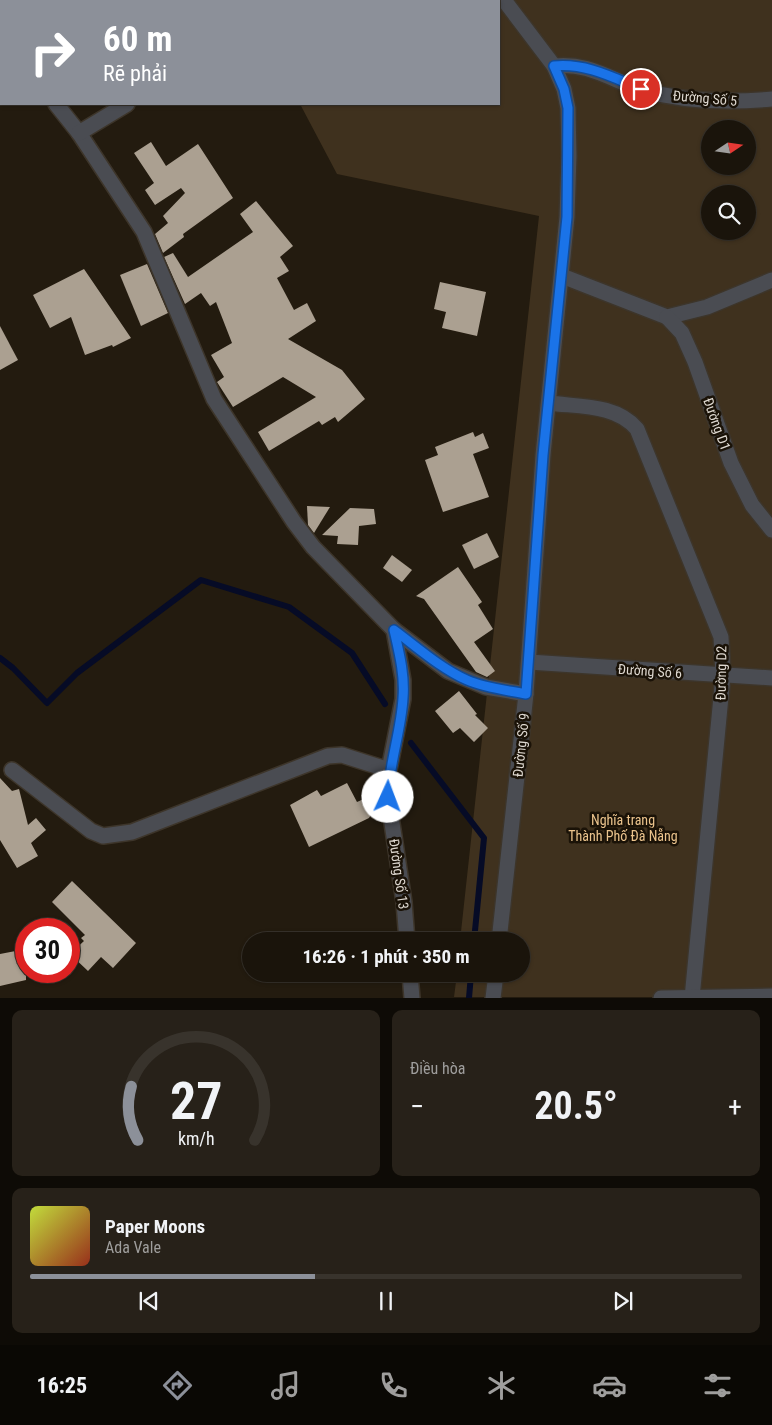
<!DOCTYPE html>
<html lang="vi">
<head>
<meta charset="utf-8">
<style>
	body { margin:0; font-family:"Roboto Condensed",sans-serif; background:#272119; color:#f1f3f6; height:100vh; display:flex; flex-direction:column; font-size:19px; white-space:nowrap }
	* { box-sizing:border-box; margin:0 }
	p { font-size:16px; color:#9f9e9d }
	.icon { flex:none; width:28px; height:28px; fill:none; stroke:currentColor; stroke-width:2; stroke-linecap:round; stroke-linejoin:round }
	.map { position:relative; height:998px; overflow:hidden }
	.details { display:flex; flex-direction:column; gap:12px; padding:12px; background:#0e0b06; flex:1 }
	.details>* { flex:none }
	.hud { position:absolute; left:0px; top:0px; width:500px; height:105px; box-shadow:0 1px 4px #0004,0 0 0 1px #38332c; background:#8c9099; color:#fff; overflow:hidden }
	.needle { width:32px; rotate:77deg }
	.controls { position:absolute; left:701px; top:120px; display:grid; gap:10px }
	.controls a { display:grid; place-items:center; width:55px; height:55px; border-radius:50%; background:#1a140b; box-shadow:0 1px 4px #0004,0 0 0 1px #38332c; font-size:25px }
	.speed { position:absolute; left:15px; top:918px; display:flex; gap:10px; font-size:25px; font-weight:700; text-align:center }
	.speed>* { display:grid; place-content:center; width:65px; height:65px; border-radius:50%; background:#1a140b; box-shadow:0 1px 4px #0004,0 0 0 1px #38332c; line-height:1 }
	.speed .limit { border:8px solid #d22; background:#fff; color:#111 }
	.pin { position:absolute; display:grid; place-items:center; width:42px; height:42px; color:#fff; margin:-21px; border:2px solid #fff; border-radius:50%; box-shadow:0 1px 5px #0007 }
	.me { position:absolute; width:55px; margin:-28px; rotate:2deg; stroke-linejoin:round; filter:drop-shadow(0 0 4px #0008) }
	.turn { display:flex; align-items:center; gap:18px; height:105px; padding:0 20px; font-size:22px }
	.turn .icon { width:65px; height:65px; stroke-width:2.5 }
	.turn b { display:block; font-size:35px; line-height:42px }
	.big { font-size:38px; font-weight:700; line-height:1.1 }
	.details .tile { flex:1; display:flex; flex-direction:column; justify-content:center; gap:8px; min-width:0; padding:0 18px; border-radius:10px; background:#272119 }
	.details .dial { align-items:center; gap:0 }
	.dial svg { height:130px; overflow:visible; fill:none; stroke:#38332c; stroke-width:7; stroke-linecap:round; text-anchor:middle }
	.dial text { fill:#f1f3f6; stroke:none }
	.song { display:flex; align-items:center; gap:15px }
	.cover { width:60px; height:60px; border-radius:8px; background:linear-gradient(135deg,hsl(70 70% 55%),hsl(10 70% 35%)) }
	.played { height:5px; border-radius:2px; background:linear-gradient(90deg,#8c9099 40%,#38332c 40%) }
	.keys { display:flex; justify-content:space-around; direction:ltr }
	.heat { display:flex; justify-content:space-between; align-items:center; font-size:28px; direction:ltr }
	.details .tiles { flex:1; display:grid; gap:12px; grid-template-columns:1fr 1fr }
	.tile:last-child { grid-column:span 2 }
	.trip { position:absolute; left:242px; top:932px; width:288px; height:50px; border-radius:25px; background:#1a140b; box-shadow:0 1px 4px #0004,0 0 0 1px #38332c; font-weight:700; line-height:50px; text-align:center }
	.menu { display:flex; height:80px; justify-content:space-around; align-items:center; background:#0a0804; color:#9f9e9d }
	.menu .icon { width:35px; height:35px }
	.menu .current { color:#8c9099 }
	.menu b { font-size:22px; color:#f1f3f6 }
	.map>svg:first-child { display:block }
	.green { fill:#3f311e; fill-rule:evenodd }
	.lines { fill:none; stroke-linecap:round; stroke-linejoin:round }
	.stream { stroke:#060b26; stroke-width:6 }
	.building { fill:#aba091 }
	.minor-casing { stroke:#3d352a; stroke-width:18 }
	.minor { stroke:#4a4c52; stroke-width:15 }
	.route-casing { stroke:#114b97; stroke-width:12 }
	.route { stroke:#1a73e8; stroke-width:9 }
	.labels { text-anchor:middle; stroke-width:5; stroke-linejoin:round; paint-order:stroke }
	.street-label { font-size:14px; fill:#ded8d0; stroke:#1a1207 }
	.park-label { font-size:14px; fill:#ecc48d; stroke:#1a1207 }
</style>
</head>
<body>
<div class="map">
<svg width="772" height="998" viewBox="0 0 772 998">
	<rect width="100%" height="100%" fill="#231b0f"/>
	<path class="green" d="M243,0H772V997H454L457,974H521V941H460L539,216L337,174L300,104H499V1ZM710,129H748V166H710ZM710,194H748V231H710Z"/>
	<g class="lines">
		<g class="stream">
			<path d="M0,658L13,668L47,703L77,673L201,580L289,607L352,653L385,704"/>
			<path d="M411,743L484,838L474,941"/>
			<path d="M469,998L471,974"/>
		</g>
	</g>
	<g class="building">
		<path d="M151,142L166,166L198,144L233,198L183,234L184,237L163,253L155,234L168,223L163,216L185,193L181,188L155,205L145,190L154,183L134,153Z"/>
		<path d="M256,201L293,246L280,257L289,271L277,278L294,310L307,303L316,321L288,339L342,370L365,399L338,422L335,417L322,425L319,421L269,451L258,432L316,397L283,377L233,407L217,382L224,377L211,355L232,343L216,302L210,306L201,293L185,304L164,257L173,253L188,277L253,232L240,214Z"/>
		<path d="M147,264L168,313L141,326L120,275Z"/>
		<path d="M84,269L131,338L113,347L112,345L85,355L71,317L50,328L33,295Z"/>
		<path d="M440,282L486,292L477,336L442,328L446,312L434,309Z"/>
		<path d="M0,326L18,360L0,370Z"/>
		<path d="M473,432L475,437L483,433L489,448L473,454L489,497L443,512L425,460L438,455L435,447Z"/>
		<path d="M307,506L330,507L314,533L308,525Z"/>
		<path d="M350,508L374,509L376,524L359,526L358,545L337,544L338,536L322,535Z"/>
		<path d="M487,533L499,557L474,569L462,545Z"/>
		<path d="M392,555L412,570L402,582L383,568Z"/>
		<path d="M458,567L482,602L478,605L493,629L474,642L495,671L487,677L476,672L424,599L416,596Z"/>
		<path d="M459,691L477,714L475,715L488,728L474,742L460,728L453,733L435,711Z"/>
		<path d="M0,778L12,791L19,789L28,825L36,818L46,830L31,843L38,856L17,868L0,840Z"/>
		<path d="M347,783L357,802L375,794V808L369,818L309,847L290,805L317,790L321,796Z"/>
		<path d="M72,881L136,943L113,968L101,957L88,971L70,954L84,941L81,938L85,935L52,902Z"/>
		<path d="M26,949V980L0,986V954Z"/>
	</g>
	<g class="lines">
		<g class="minor-casing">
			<g id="minor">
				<path d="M368,0V1"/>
				<path d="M0,22L1,24"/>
				<path d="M554,66C588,62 611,80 642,90C685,102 728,103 772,99"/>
				<path d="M56,104L79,133L144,232L214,399L294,522L313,547L394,630L448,671L486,687L526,694"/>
				<path d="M79,133L127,104"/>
				<path d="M562,276L667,317L707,307L772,280"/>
				<path d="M667,317L682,333L695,362L731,463L752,505L772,530"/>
				<path d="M549,403C579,407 616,404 637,429L721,637L723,676L692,998"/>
				<path d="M394,630L403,680V699L389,770L388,797L404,902L407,941"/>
				<path d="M529,662L772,678"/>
				<path d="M12,770L91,831L103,836L132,832L328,756L342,755L389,770"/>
				<path d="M499,941L526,694L543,455L567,217L569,156L568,108L564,89L554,66L504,0"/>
				<path d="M410,974L412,998"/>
				<path d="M493,998L496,974"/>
				<path d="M661,998L772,996"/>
			</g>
		</g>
		<use href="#minor" class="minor"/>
	</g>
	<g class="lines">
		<g class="route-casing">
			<path id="route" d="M388,797C389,763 401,732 403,698C405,675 399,652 394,630C417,647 440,668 467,680C485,688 506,690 526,694L543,455L567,217L568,108L564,89L554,66C586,63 612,77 641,89"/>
		</g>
		<use href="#route" class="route"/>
	</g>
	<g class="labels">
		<g class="street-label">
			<text transform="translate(705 98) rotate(5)" y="5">Đường Số 5</text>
			<text transform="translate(717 424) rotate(70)" y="5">Đường D1</text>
			<text transform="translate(650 671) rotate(4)" y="5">Đường Số 6</text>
			<text transform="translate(721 673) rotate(-89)" y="5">Đường D2</text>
			<text transform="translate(521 745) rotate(-84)" y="5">Đường Số 9</text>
			<text transform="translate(399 874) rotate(82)" y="5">Đường Số 13</text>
		</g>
		<g class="park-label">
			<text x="623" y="825">Nghĩa trang<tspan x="623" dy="16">Thành Phố Đà Nẵng</tspan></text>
		</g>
	</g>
</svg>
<div class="controls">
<a><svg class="needle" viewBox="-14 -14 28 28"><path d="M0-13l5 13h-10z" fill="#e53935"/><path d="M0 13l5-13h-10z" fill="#9f9e9d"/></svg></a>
<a><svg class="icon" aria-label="search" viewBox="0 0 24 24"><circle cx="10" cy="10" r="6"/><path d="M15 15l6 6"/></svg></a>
</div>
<div class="speed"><div class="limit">30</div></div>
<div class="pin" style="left:641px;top:89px;background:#d93025"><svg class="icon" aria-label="arrive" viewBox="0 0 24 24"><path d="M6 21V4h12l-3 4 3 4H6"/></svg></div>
<svg class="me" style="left:388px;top:797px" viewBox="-20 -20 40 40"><circle r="19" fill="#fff"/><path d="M0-13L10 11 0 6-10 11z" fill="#1a73e8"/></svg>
<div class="trip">16:26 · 1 phút · 350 m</div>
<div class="hud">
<div class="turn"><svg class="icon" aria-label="right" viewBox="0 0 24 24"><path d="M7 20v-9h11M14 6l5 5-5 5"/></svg><div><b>60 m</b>Rẽ phải</div></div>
</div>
</div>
<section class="details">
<div class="tiles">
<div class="tile dial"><svg viewBox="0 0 100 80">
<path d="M14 69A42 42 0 1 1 86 69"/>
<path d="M14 69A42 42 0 0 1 10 36" stroke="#8c9099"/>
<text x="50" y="56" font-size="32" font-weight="700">27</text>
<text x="50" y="72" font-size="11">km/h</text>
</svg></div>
<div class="tile"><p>Điều hòa</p>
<div class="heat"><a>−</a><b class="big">20.5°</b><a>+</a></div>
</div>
<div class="tile">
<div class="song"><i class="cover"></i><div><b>Paper Moons</b><p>Ada Vale</p></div></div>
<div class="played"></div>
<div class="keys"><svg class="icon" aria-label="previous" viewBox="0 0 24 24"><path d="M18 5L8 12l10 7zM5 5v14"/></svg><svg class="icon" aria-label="pause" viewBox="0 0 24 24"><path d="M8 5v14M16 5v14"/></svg><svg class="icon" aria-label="next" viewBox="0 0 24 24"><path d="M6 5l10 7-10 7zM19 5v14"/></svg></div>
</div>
</div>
</section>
<nav class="menu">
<b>16:25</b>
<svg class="icon current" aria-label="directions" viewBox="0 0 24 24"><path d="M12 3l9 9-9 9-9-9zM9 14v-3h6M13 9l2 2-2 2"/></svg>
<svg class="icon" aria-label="music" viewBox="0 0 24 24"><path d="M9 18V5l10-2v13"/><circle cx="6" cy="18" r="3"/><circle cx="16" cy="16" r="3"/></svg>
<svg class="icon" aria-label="phone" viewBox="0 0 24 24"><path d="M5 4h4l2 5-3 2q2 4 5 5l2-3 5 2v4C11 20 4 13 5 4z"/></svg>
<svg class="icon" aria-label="climate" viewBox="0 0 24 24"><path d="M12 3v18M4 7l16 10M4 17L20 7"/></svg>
<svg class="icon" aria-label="car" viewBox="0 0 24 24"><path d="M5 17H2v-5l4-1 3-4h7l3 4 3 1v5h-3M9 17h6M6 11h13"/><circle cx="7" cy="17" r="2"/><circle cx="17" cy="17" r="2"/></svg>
<svg class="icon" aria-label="filters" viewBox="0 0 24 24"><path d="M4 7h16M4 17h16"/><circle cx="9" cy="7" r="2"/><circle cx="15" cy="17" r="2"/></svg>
</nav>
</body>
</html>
